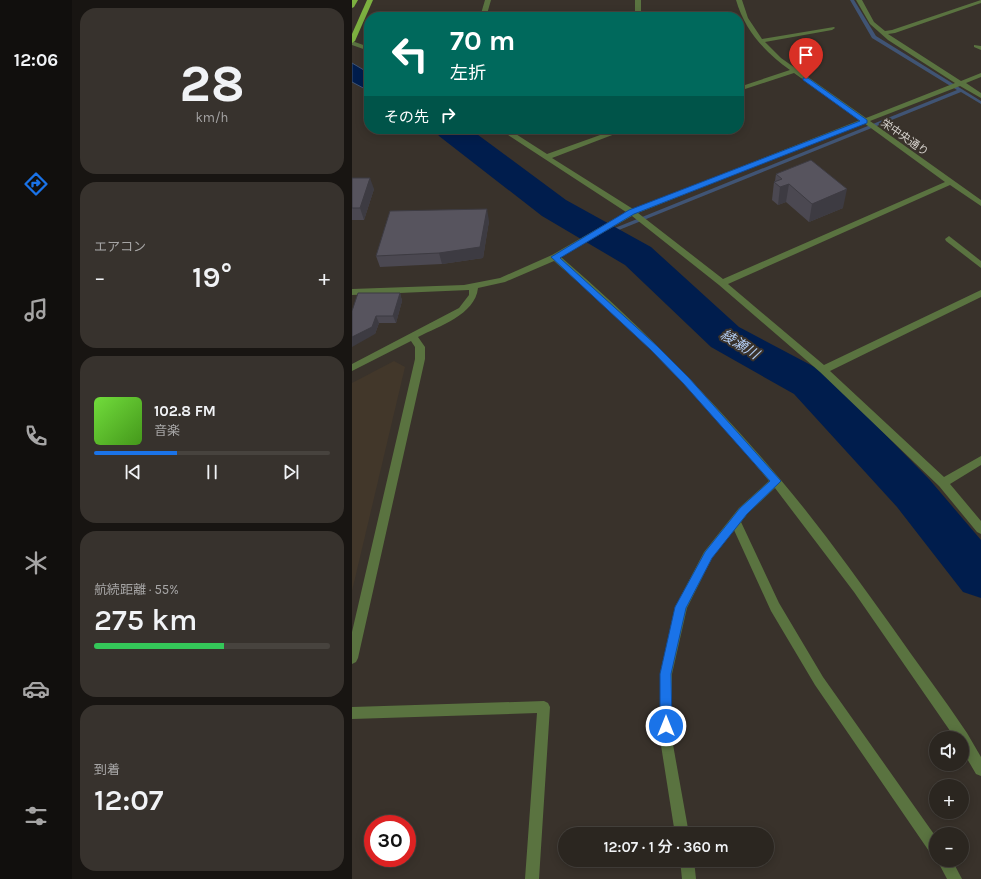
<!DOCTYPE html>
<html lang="ja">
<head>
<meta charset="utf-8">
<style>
	body { margin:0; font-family:Karla,"Noto Sans JP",sans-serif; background:#37322d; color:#f1f3f6; height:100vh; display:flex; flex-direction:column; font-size:15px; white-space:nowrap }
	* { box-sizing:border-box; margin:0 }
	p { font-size:13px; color:#a6a5a5 }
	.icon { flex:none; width:22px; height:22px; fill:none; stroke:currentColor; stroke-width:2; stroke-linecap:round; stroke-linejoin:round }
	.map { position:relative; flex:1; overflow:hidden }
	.side { display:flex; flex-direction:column; gap:8px; padding:8px; background:#181512; width:280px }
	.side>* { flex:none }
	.guide { position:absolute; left:12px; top:12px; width:380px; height:122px; border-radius:16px; box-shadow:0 2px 10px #0003,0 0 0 1px #47433e; background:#00695c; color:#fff; overflow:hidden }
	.fabs { position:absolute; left:577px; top:731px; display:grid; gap:8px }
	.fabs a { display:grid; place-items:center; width:40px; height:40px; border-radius:50%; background:#2b2620; box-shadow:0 2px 10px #0003,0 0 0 1px #47433e; font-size:20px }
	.speed { position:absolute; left:12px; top:815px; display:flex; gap:8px; font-size:20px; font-weight:700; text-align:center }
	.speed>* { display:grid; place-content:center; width:52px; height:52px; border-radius:50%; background:#2b2620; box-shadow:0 2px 10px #0003,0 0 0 1px #47433e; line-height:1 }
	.speed .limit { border:6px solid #d22; background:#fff; color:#111 }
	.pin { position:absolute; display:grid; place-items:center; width:34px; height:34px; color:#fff; margin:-41px -17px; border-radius:50% 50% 50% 0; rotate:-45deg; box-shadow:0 0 4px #0007 }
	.pin .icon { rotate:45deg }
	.me { position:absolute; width:44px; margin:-22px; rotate:0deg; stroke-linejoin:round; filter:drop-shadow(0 0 3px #0008) }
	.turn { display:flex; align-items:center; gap:14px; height:84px; padding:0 20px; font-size:18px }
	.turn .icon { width:52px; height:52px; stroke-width:2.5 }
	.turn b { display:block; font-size:28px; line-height:34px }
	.then { display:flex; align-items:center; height:38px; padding:0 20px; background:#0003; gap:8px; font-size:15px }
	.big { font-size:30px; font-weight:600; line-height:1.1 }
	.side .card { flex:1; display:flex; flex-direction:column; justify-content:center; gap:6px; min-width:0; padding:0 14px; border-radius:16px; background:#37322d }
	.side .dial { align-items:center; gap:0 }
	.dial b { font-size:52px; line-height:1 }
	.song { display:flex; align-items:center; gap:12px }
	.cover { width:48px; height:48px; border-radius:6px; background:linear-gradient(135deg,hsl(100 70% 55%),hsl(100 70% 35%)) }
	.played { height:4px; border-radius:2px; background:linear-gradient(90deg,#1a73e8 35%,#47433e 35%) }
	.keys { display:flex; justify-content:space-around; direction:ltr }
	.heat { display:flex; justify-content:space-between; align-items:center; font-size:22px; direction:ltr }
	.charge { height:6px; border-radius:3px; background:linear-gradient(90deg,#34c759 55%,#47433e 0) }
	.trip { position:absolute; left:206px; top:827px; width:216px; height:40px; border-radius:20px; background:#2b2620; box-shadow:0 2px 10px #0003,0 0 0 1px #47433e; font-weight:600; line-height:40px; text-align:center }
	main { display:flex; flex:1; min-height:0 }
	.dock { display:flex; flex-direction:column; width:72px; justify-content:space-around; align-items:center; background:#110f0d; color:#a6a5a5 }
	.dock .icon { width:28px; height:28px }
	.dock .on { color:#1a73e8 }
	.dock b { font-size:18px; color:#f1f3f6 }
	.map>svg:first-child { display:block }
	.built { fill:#42372a }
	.water { fill:#001d4d; stroke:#405474 }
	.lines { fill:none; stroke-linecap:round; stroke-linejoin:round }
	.stream { fill:#405474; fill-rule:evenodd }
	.river { fill:#001d4d; fill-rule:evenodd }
	.minor { fill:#5a7340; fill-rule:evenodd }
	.major { fill:#7db140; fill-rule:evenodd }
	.wall { fill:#4b4851 }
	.shaded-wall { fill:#3d3b42 }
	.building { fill:#57545e; stroke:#3d3b42 }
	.route { fill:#1a73e8; stroke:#114b97 }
	.labels { text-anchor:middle; stroke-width:4; stroke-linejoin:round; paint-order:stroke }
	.far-street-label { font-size:11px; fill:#d7d3ce; stroke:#39322b }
	.water-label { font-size:14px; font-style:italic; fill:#b2ccf2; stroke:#39322b }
</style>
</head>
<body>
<main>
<nav class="dock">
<b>12:06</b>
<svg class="icon on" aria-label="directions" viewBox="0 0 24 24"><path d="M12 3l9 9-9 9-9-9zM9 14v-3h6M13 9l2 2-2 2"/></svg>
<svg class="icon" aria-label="music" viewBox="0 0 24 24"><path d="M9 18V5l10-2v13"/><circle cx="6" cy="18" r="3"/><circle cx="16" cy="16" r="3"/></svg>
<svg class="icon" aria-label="phone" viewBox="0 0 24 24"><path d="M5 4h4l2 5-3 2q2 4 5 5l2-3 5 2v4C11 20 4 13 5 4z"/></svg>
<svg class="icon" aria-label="climate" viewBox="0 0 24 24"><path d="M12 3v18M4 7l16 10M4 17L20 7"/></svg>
<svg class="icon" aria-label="car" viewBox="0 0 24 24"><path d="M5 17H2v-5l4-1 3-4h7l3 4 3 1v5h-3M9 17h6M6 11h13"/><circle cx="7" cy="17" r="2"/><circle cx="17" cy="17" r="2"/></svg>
<svg class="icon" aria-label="filters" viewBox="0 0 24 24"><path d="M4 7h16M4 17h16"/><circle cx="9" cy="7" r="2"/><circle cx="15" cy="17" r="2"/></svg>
</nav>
<section class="side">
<div class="card dial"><b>28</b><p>km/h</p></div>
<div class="card"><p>エアコン</p>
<div class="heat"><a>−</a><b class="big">19°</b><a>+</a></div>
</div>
<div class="card">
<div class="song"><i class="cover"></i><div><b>102.8 FM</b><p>音楽</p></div></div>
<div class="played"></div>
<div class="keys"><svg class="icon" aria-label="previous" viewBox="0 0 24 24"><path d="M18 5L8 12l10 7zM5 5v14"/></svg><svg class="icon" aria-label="pause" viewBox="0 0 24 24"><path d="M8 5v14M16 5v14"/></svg><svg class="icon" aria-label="next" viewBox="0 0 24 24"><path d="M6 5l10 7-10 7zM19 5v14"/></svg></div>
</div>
<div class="card"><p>航続距離 · 55%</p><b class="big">275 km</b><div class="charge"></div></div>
<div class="card"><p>到着</p><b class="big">12:07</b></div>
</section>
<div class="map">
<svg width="629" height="879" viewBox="0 0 629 879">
	<rect width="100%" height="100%" fill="#39322b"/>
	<path class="built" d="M42,361L53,367L0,591V383Z"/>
	<path class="water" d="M0,63L17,73V91L0,82Z"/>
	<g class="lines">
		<path class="stream" d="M498,0H502L524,36L629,101V104L609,92L252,236H248V234L605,90L520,38Z"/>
		<path class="river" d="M82,129H118L214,200L299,247L387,327L472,372L577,479L629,540V598L611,592L545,507L442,394L359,347L273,265L190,216L87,136Z"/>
		<g class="minor">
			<path d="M133,0H139L135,14L283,12V0H289V13L322,11L324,12L327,17H321L320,15L283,17V16L273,15L128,17Z"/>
			<path d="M384,0H390L396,18L410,39L482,27L483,28L480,30L413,42L429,58L514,118L603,83L536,40L518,24L504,0H510L522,22L533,31L540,30L629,0V3L543,33L536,34L609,81L629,73V77L614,83L629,93V98L608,86L518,121L629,200V206L598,185L376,284L472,365L629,290V297L478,371L592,477L629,456V465L598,484L629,521V534L625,532L587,486L468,372L367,285L280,216L209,257C288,325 361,400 428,479C468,526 504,577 540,627C565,663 591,697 615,733L629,757V776L624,774L610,750V738H603L502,592L423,488L395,514L389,522L427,603L471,677L584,837V856L579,854L463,685L419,611L382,530L360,558L335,608L320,674V739L337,834H323L308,739V674L323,607L352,552L387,508L417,481C378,434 338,388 294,345C265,316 233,288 202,261L153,282L126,288C123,315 87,326 66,337L73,347V359L6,658L4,662L0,664V632L63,359V347L59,341L0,371V364L107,308L117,295V290L0,295V289L112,285L148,278L200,255L274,212L147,129H156L195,154L265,129H276L200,158L281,209L508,120L442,73L387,91V87L438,70C413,52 393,31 384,0ZM512,123L593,182L371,279L286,213Z"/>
			<path d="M0,41L17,47V51L0,45Z"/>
			<path d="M622,45L629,46V50L622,47Z"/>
			<path d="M597,236L629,261V268L594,241L593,239Z"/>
			<path d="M192,701L196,703L198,707L187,879H173L185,713L0,719V707Z"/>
			<path d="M328,860H342L344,879H330Z"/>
			<path d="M585,860H600L610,879H595Z"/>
		</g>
		<g class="major">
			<path d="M0,0H6L2,7L0,8Z"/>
			<path d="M15,0H21L3,41L0,43V34Z"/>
		</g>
	</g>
	<g class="wall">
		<path d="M424,174L491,208L457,222L434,202L426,205L420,200L422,182L423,181Z"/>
		<path d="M0,178L22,189L12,220H0Z"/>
		<path d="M137,221L131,258L90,264L28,267L24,256Z"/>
		<path d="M48,293L50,301L44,323H27L23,334L0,311Z"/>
	</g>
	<g class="shaded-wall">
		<path d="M18,178L22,189L12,220L8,208Z"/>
		<path d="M437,184L434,202L426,205L428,187Z"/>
		<path d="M495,189L491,208L457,222L460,204Z"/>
		<path d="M135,209L137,221L131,258L90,264L87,253Z"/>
		<path d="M48,293L50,301L44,323L41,316Z"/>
		<path d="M24,316L27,323L23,334L0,347V337Z"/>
	</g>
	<g class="building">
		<path d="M459,160L495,189L460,204L437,184L428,187L422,182L430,179L424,174Z"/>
		<path d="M0,178H18L8,208H0Z"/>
		<path d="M135,209L128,247L87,253L24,256L38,211Z"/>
		<path d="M6,293H48L41,316H24L20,327L0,337V311Z"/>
	</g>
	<path class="route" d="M451,78H456L515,120V123L282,214L208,258L305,346L337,378L429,481L395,514L360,558L334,608L319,674L320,726L318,730L314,731L310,730L308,726V674L323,607L353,552L388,508L418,481L331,383L299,350L199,257L277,210L508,121L451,80Z"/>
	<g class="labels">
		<g class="far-street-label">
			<text transform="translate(553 137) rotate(35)" y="4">栄中央通り</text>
		</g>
		<g class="water-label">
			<text transform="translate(388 344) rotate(32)" y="5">綾瀬川</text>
		</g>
	</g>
</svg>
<div class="fabs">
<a><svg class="icon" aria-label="sound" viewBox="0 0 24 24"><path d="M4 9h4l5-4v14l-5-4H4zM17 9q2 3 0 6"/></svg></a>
<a>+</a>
<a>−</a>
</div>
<div class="speed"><div class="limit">30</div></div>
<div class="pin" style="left:454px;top:79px;background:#d93025"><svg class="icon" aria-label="arrive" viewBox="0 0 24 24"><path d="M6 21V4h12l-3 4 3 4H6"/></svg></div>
<svg class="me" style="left:314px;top:726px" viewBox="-20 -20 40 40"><circle r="17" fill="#1a73e8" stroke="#fff" stroke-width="3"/><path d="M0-11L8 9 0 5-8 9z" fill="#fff"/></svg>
<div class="trip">12:07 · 1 分 · 360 m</div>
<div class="guide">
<div class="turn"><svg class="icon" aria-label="left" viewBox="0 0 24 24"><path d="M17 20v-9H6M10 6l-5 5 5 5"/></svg><div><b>70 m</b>左折</div></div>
<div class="then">その先<svg class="icon" aria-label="right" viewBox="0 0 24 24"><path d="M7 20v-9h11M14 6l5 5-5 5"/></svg></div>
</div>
</div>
</main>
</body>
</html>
